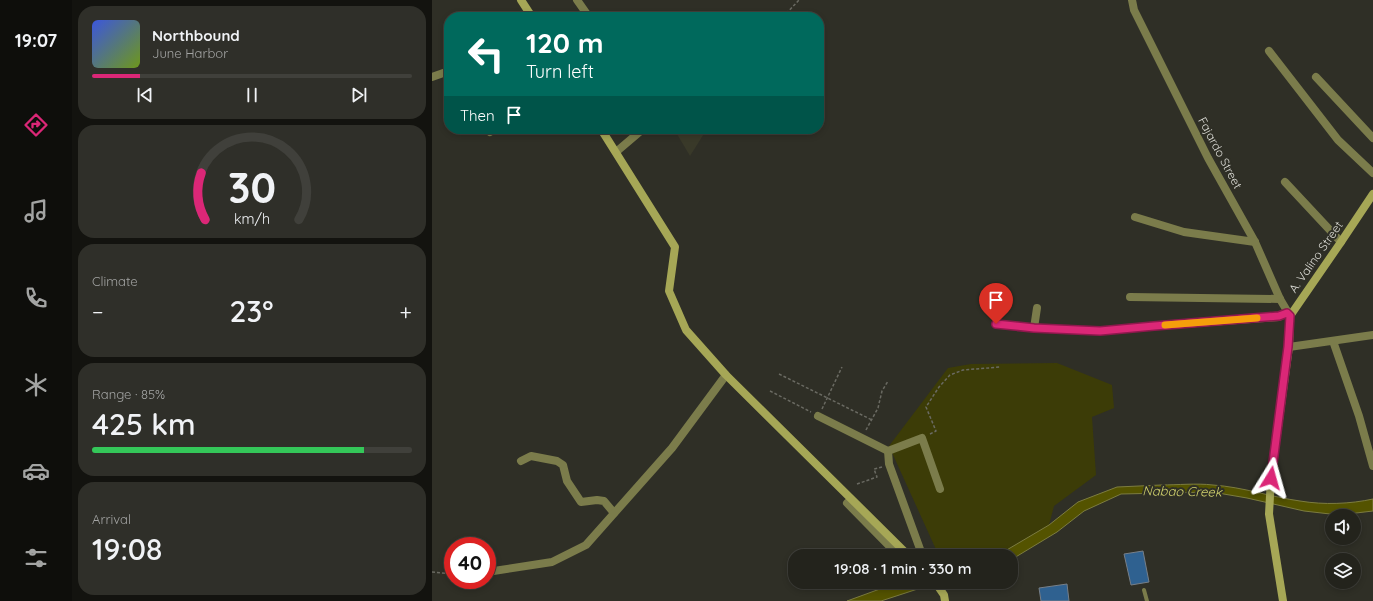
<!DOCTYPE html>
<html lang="en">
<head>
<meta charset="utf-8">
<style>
	body { margin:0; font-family:Quicksand,sans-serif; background:#2f2f29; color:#f1f3f6; height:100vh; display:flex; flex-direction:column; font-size:15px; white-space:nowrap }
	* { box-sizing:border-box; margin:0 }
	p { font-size:13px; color:#a3a4a3 }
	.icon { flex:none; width:22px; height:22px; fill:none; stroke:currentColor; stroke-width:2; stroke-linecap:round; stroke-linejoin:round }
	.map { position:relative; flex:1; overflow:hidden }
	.sheet { display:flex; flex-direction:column; gap:6px; padding:6px; background:#13130f; width:360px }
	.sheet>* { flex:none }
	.top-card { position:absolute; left:12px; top:12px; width:380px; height:122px; border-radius:16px; box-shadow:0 2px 6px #0003,0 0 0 1px #40403b; background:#00695c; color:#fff; overflow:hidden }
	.fabs { position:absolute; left:893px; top:509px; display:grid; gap:8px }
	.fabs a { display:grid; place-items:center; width:36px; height:36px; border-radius:50%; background:#23231c; box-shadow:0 2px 6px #0003,0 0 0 1px #40403b; font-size:20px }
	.speed { position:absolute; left:12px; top:537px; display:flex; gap:8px; font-size:20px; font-weight:700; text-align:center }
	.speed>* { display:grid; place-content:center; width:52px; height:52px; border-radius:50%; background:#23231c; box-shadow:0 2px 6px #0003,0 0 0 1px #40403b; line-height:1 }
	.speed .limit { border:6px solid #d22; background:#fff; color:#111 }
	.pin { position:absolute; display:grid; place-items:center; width:34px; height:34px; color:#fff; margin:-41px -17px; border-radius:50% 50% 50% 0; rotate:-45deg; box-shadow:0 0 4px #0007 }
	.pin .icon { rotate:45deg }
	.me { position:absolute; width:44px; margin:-22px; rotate:8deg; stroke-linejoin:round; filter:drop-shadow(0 0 3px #0008) }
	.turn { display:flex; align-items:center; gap:14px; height:84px; padding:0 16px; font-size:18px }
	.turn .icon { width:52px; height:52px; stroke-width:2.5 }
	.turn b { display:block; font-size:28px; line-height:34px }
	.then { display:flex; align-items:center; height:38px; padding:0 16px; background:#0003; gap:8px; font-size:15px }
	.big { font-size:30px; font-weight:600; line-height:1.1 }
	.sheet .widget { flex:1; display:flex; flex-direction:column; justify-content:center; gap:6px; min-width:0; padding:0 14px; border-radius:16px; background:#2f2f29 }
	.sheet .dial { align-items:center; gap:0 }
	.dial svg { height:104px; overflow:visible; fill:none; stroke:#40403b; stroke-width:7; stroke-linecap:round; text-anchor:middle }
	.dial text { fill:#f1f3f6; stroke:none }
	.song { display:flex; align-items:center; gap:12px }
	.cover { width:48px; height:48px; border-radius:6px; background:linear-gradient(135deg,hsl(230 70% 55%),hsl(80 70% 35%)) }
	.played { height:4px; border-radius:2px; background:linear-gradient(90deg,#db2777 15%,#40403b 15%) }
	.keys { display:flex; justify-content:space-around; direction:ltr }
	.heat { display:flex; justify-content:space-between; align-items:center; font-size:22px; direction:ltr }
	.charge { height:6px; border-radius:3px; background:linear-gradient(90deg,#34c759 85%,#40403b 0) }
	.trip { position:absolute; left:356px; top:549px; width:230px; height:40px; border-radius:16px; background:#23231c; box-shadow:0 2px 6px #0003,0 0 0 1px #40403b; font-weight:600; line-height:40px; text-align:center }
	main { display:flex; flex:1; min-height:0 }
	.tabs { display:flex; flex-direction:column; width:72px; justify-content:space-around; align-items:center; background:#0e0e0b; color:#a3a4a3 }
	.tabs .icon { width:28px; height:28px }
	.tabs .selected { color:#db2777 }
	.tabs b { font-size:18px; color:#f1f3f6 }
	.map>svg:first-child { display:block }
	.built { fill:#393929 }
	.green { fill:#3c3c07 }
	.water { fill:#545300; stroke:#7c7c40 }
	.building { fill:#2f6190; stroke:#777f88 }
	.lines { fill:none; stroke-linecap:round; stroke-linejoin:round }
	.path { stroke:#6a6a62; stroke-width:1.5; stroke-dasharray:3 2; stroke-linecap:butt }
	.lane { stroke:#7b7c4b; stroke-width:4 }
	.street { stroke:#7b7c4b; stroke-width:8 }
	.secondary { stroke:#a6a756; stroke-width:8 }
	.route-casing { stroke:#8e194d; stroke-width:10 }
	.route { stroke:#db2777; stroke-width:7 }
	.slow { stroke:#f59e0b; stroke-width:7 }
	.labels { text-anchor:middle; stroke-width:4; stroke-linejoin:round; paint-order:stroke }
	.street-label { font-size:12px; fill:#dbdbd5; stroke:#2f2f26 }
	.water-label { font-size:13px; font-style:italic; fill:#cecf6c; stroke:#2f2f26 }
</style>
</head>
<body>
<main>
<nav class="tabs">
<b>19:07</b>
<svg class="icon selected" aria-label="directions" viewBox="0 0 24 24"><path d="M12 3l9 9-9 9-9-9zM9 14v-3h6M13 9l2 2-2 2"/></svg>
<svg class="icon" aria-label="music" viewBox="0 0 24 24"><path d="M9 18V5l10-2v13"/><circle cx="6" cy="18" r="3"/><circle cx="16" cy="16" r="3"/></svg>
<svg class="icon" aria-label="phone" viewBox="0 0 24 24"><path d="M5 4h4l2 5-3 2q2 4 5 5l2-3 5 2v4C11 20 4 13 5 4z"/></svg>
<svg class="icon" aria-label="climate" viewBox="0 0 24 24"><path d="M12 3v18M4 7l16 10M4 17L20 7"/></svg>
<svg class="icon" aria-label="car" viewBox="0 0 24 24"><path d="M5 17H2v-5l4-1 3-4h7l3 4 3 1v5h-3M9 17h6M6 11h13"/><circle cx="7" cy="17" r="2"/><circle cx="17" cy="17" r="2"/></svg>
<svg class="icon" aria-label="filters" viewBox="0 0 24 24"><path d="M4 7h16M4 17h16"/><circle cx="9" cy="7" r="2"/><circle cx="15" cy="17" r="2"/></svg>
</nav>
<section class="sheet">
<div class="widget">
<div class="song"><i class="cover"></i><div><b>Northbound</b><p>June Harbor</p></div></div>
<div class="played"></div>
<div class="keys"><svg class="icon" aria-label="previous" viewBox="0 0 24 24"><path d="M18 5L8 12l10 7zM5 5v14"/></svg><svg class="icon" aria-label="pause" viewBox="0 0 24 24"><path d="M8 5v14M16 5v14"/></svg><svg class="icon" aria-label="next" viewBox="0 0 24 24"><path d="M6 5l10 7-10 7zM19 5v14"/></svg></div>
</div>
<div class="widget dial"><svg viewBox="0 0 100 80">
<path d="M14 69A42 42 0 1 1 86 69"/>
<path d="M14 69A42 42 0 0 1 11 33" stroke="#db2777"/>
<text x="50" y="56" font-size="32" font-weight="700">30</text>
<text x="50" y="72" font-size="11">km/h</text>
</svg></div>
<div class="widget"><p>Climate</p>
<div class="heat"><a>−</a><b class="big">23°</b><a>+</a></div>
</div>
<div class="widget"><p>Range · 85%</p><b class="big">425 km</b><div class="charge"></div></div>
<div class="widget"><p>Arrival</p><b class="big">19:08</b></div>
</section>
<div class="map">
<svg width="941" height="601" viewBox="0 0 941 601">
	<rect width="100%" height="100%" fill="#2f2f26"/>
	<path class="built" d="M242,129H275L258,156Z"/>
	<path class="green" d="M625,363L680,385L682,408L660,417L664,475L622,506L617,525L573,551L552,556H507L457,446L516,368L539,364Z"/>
	<g class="water">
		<path d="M729,485C746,485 764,483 781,485C811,487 839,497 868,501C892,505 918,504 941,499V511L907,515L872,511L815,498L780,492L689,494L652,511L625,532L582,558L579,559V556H552L573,551L617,525L646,502L685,487Z"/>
		<path d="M467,582H507L449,601H415Z"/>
	</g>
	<g class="building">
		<path d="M711,551L717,582L699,585L692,554Z"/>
		<path d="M635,584L637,601H609L607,588Z"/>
	</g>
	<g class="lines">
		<g class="path">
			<path d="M351,17L367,0"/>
			<path d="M347,374L440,420"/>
			<path d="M338,391L379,412"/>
			<path d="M390,409L410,367"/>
			<path d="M434,430L446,408L450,391L456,381"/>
			<path d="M498,434L504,431L494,407L507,387L518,375L531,370L568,367"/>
			<path d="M425,484L445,477L442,469L450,467"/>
			<path d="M0,572L21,574"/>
		</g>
		<path class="lane" d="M712,590L715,601"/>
		<g class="street">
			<path d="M145,0L157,17"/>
			<path d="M700,0L702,10L776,158L823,242L848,299L858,316"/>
			<path d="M837,51L906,140L941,173"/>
			<path d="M0,77L17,71"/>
			<path d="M884,77L941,138"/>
			<path d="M56,129L58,132"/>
			<path d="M184,152L211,129"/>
			<path d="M853,182L909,242"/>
			<path d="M703,217L752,232L823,242"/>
			<path d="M698,297L848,299"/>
			<path d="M564,324L602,328L668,331L723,326L847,317L855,313"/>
			<path d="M602,328L605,308"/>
			<path d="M901,341L927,416L941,466"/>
			<path d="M857,347L941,335"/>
			<path d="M386,416L456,451"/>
			<path d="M89,461L99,456L125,461L131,465L135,481L149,502L165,500L172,501L182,513"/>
			<path d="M415,503L467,556"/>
			<path d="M487,556L488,549L457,464L456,451L490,438L508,489"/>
			<path d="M55,572L120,562L154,545L240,448L294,375"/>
		</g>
		<g class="secondary">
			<path d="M89,0L100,17"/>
			<path d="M169,129L243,247L237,291L254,330L294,375L477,556"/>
			<path d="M503,582L512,595L513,601"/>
			<path d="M851,601L837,514L839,478L857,347L858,316L909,242L941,194"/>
		</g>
	</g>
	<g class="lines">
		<g class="route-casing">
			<path id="route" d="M564,324L602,328L668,331L722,326L847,316L855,313L858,316L856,347L839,478"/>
		</g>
		<use href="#route" class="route"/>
		<path class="slow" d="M733,325L825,318"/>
	</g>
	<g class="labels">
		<g class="street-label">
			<text transform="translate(788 153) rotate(62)" y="4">Fajardo Street</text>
			<text transform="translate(884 257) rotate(-55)" y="4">A. Valino Street</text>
		</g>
		<g class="water-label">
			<text transform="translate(750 491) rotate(1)" y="5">Nabao Creek</text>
		</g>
	</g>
</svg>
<div class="fabs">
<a><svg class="icon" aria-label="sound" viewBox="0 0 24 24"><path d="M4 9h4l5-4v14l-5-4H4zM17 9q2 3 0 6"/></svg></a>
<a><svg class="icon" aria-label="layers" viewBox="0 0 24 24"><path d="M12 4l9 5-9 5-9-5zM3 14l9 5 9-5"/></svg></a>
</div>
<div class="speed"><div class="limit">40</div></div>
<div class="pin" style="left:564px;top:324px;background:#d93025"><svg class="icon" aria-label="arrive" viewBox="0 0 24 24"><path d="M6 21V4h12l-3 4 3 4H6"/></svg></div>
<svg class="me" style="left:839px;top:478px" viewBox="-20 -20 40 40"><path d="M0-17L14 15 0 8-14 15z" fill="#db2777" stroke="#fff" stroke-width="4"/></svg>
<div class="trip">19:08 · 1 min · 330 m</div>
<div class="top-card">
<div class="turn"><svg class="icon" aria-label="left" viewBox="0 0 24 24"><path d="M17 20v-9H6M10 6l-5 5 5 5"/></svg><div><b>120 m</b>Turn left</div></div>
<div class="then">Then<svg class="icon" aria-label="arrive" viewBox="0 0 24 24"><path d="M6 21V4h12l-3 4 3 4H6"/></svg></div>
</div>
</div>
</main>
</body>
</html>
